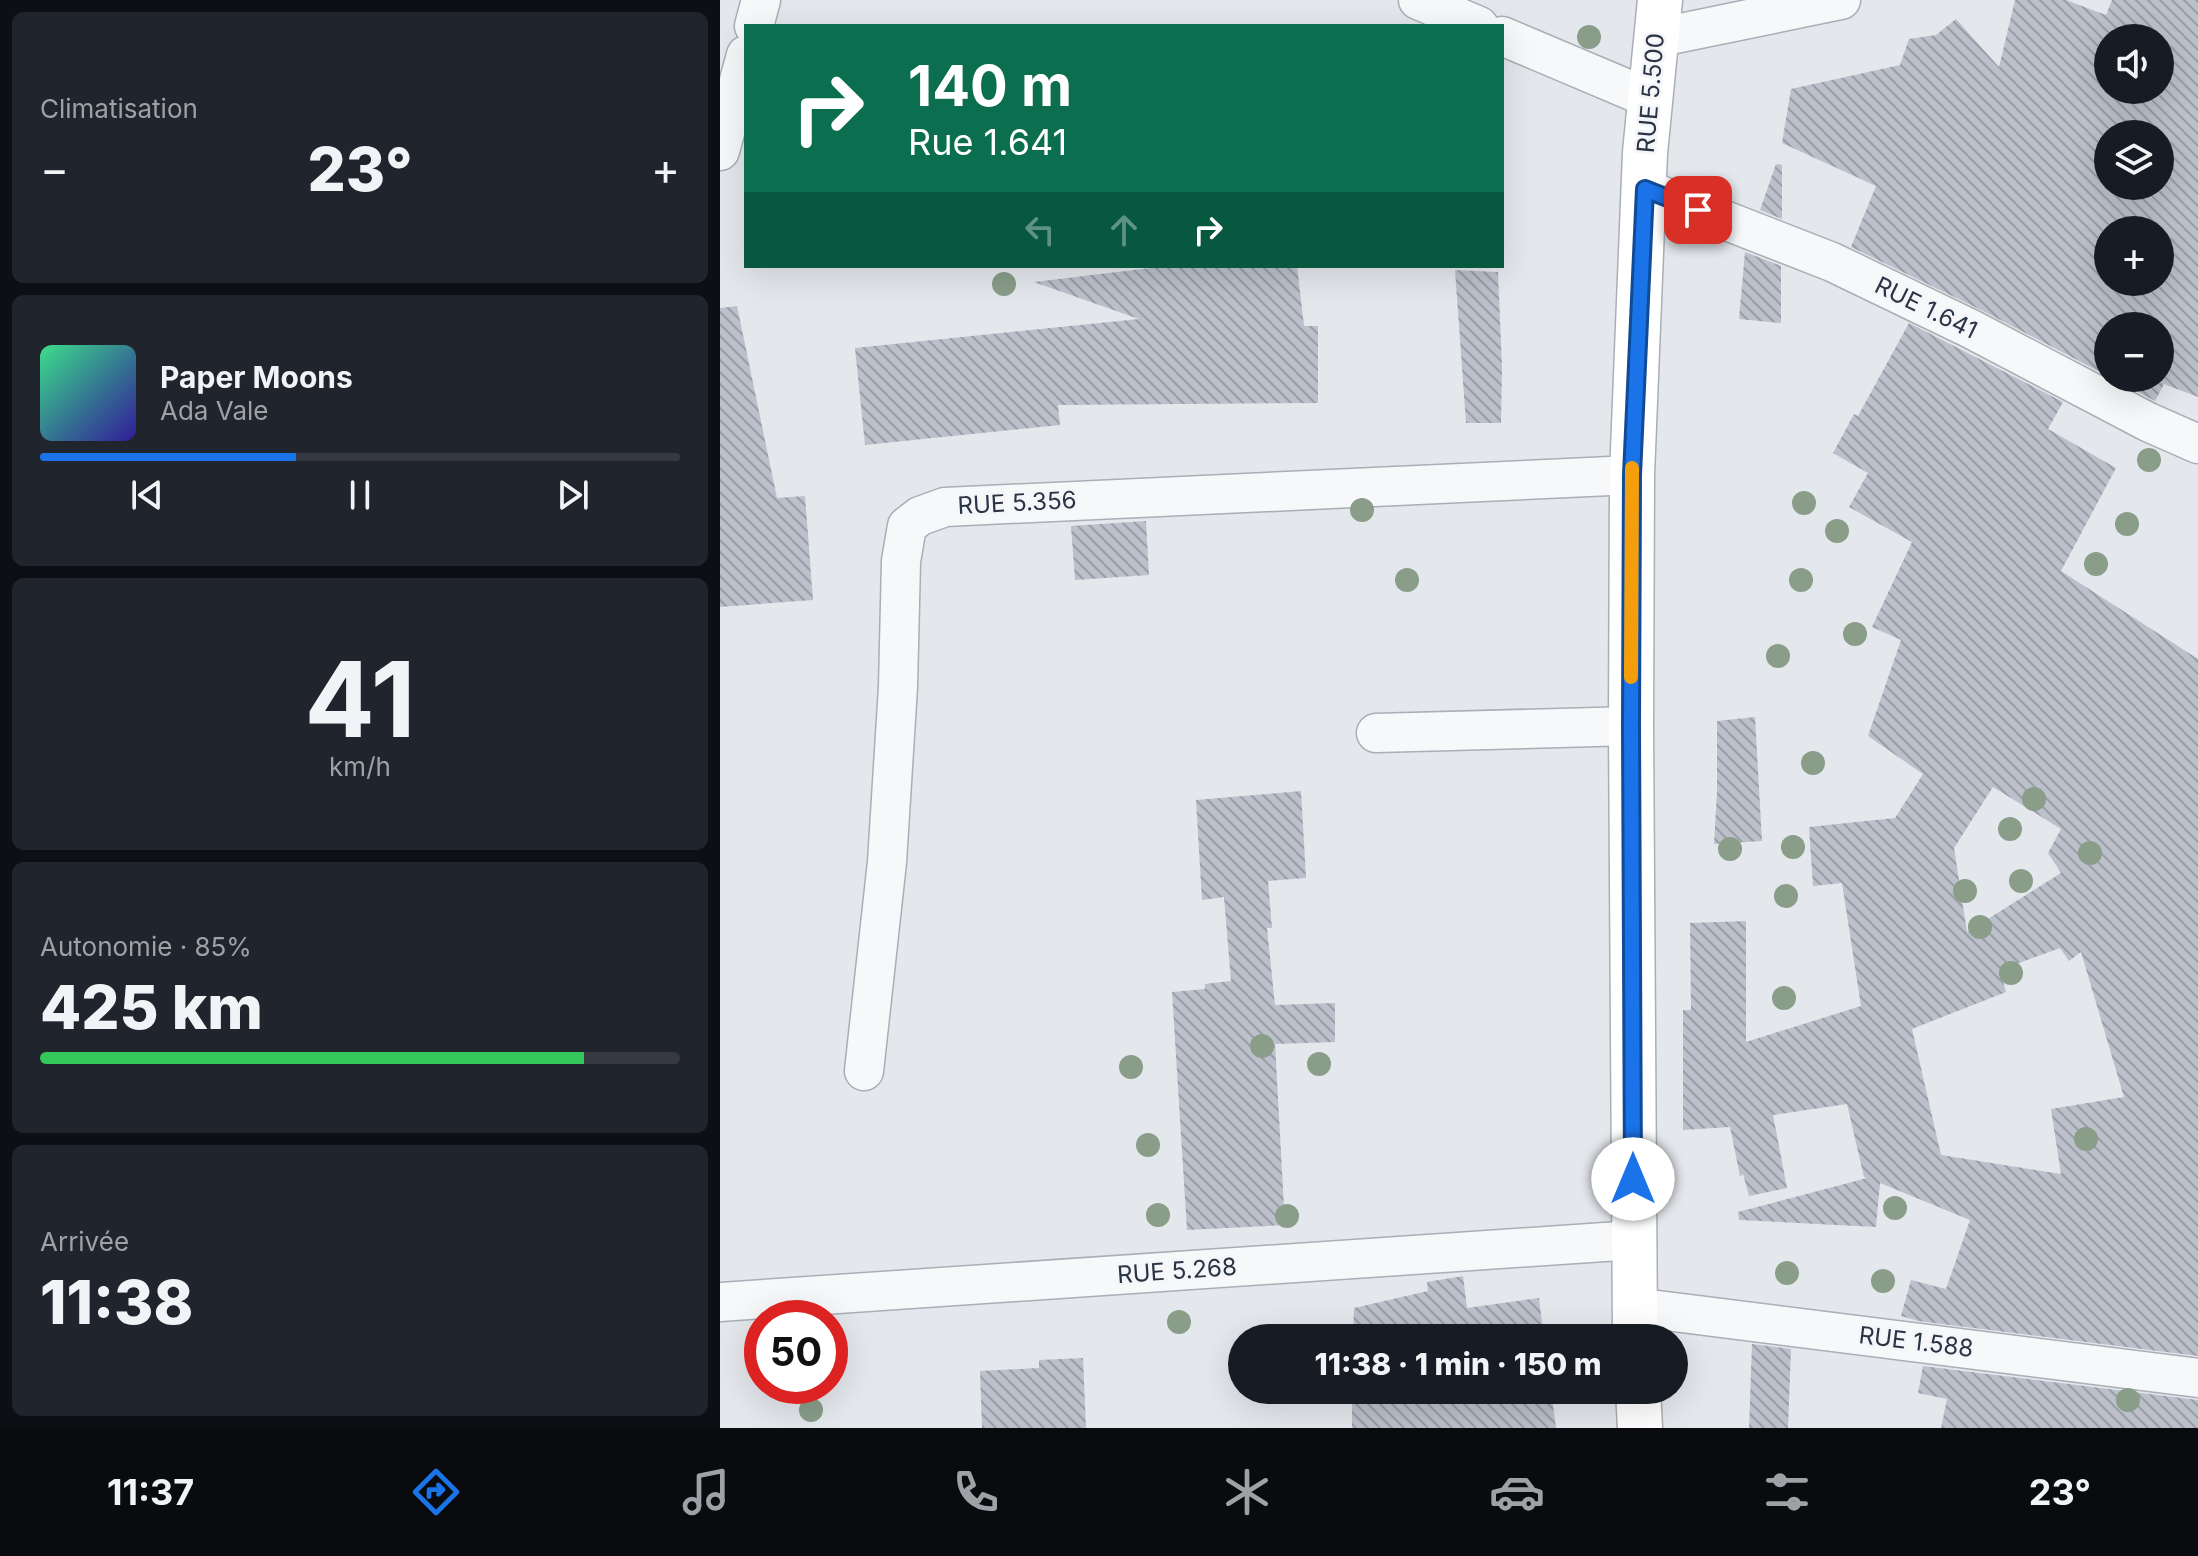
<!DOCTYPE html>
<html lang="fr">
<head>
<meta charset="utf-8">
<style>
	body { margin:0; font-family:Inter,sans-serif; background:#20242c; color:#f1f3f6; height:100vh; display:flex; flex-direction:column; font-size:30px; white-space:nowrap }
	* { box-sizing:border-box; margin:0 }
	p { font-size:26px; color:#9ea1a6 }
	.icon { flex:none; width:44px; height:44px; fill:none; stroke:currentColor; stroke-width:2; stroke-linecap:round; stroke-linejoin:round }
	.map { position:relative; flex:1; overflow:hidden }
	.panel { display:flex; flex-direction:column; gap:12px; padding:12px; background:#0d0f14; width:720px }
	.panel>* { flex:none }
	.hud { position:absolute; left:24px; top:24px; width:760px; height:244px; border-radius:0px; box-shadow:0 8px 32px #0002; background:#0b6e4f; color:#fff; overflow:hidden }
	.tools { position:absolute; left:1374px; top:24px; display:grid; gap:16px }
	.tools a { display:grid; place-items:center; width:80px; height:80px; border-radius:50%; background:#171b24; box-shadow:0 8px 32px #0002; font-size:40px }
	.speed { position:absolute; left:24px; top:1300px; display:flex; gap:16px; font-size:40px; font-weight:700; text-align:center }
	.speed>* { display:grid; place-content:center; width:104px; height:104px; border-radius:50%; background:#171b24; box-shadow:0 8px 32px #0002; line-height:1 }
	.speed .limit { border:12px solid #d22; background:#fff; color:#111 }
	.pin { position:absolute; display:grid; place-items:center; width:68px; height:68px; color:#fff; margin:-34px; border-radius:16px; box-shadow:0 4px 12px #0006 }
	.me { position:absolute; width:88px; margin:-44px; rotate:0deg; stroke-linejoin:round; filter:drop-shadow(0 0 6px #0008) }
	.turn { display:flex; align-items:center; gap:28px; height:168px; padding:0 32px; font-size:36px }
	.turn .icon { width:104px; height:104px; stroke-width:2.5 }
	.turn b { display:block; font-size:56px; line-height:68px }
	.lanes { display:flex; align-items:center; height:76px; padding:0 32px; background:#0003; justify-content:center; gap:40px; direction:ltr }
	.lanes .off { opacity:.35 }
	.big { font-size:60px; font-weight:800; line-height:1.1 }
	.panel .tile { flex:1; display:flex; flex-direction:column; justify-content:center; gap:12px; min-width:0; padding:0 28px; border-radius:12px; background:#20242c }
	.panel .dial { align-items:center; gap:0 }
	.dial b { font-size:104px; line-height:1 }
	.song { display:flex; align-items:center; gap:24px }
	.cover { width:96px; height:96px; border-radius:12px; background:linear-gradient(135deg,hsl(150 70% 55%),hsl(250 70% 35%)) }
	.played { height:8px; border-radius:4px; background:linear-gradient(90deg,#1a73e8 40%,#363941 40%) }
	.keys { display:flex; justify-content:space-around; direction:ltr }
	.heat { display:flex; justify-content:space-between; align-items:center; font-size:44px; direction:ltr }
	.charge { height:12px; border-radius:6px; background:linear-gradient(90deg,#34c759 85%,#363941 0) }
	.trip { position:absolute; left:508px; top:1324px; width:460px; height:80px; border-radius:40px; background:#171b24; box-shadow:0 8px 32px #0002; font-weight:800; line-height:80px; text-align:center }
	.dock { display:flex; height:128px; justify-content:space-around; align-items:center; background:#090b0e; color:#9ea1a6 }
	.dock .icon { width:56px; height:56px }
	.dock .current { color:#1a73e8 }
	.dock b { font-size:36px; color:#f1f3f6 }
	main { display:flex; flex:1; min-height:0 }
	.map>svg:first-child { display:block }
	.building { fill:url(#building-back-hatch); fill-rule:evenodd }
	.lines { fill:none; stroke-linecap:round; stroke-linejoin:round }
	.street-casing { stroke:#a9aeb7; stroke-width:41 }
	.secondary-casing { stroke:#a9aeb7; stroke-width:47 }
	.street { stroke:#f7f8fa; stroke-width:38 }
	.secondary { stroke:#fff; stroke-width:44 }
	.tree { fill:#899d89 }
	.route-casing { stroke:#114b97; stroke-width:20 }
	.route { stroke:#1a73e8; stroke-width:14 }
	.slow { stroke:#f59e0b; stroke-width:14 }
	.labels { text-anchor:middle; stroke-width:6; stroke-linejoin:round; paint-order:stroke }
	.street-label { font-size:24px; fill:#2b3445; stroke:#f4f6f9 }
</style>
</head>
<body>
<main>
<section class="panel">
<div class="tile"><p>Climatisation</p>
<div class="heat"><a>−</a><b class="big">23°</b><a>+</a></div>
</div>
<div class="tile">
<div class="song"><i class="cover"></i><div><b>Paper Moons</b><p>Ada Vale</p></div></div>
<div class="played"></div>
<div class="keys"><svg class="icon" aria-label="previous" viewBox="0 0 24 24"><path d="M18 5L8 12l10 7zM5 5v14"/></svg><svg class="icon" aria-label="pause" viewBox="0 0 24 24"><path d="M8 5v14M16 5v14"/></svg><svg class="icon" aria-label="next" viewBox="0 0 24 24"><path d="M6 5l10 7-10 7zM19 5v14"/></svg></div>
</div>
<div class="tile dial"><b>41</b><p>km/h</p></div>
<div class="tile"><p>Autonomie · 85%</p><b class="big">425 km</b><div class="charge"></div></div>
<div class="tile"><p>Arrivée</p><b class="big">11:38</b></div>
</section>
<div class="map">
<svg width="1478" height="1428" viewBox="0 0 1478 1428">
	<defs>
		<pattern id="building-back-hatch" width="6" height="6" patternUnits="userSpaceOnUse" patternTransform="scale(2)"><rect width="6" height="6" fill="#bbc0ca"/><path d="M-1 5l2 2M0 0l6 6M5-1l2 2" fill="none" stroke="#989da6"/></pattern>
	</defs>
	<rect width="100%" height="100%" fill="#e4e7ec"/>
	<g class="building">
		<path d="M1295,0H1346L1386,15L1392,0H1478V397L1444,384L1435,401L1392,378H1440V326H1388V376L1261,310L1131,247L1156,186L1062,143L1071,89L1180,65L1189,39L1216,35L1236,19L1279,67ZM1388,38H1440V90H1388ZM1388,134H1440V186H1388ZM1388,230H1440V282H1388Z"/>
		<path d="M1056,164L1062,165V219L1040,210Z"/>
		<path d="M1025,252L1061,266V323L1019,319Z"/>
		<path d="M447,266H577L584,326H598V403L338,405L340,425L145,445L135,348L419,319L314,282Z"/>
		<path d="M735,270L778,272L782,367L781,423H746Z"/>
		<path d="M17,306L57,498L85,496L93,600L0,607V308Z"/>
		<path d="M1189,323L1343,402L1328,429L1396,468L1341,571L1478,659V1356L1198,1321L1181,1316L1191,1280L1226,1289L1250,1220L1160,1183L1156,1227L1019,1220L1018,1212L1147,1178L1144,1177L1127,1104L1053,1115L1067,1188L1029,1196L1023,1174L1020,1176L1010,1127L963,1130V1010H971L970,923L1026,921V1042L1141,1006L1122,883L1093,886L1089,827L1175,818L1203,774L1148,736L1181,640L1152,627L1192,542L1129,507L1148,473L1113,453L1134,414L1138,416ZM1273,787L1341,829L1328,853L1341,873L1247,932L1234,848ZM1340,948L1349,961L1361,952L1404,1097L1331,1109L1341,1174L1221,1155L1192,1029L1286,992L1280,970Z"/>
		<path d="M426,521L429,575L355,580L351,526Z"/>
		<path d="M1035,717L1042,841L994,844L997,792V721Z"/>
		<path d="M581,791L586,878L548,881L552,928H547L555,1005L615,1003V1042L555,1044L565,1225L467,1230L452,992L485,989V984L511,981L504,897L482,900L476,800Z"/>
		<path d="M743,1276L747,1308L819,1298L824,1338H633L634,1308L708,1291L707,1282Z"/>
		<path d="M1032,1344L1071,1349L1068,1428H1029Z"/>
		<path d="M363,1358L366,1428H262L260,1371L319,1368V1360Z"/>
		<path d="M1203,1366L1478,1400V1428H1221L1227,1399L1198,1393Z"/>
		<path d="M632,1390H831L836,1428H632Z"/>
	</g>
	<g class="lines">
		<g class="street-casing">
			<g id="street">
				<path d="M698,0L759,26"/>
				<path d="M34,26L41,0"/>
				<path d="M782,36L931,99"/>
				<path d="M936,38L1121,0"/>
				<path d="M0,151L26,55"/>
				<path d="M925,189L1112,262L1251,329L1428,422L1478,444"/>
				<path d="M656,733L911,726"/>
				<path d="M144,1071L167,862L178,687L181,561L187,526L200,516L225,507L912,475"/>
				<path d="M0,1302L914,1240"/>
				<path d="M914,1307L1478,1378"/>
			</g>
		</g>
		<g class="secondary-casing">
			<g id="secondary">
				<path d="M915,1338L911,726L912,475L925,153L940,0"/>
				<path d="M918,1390L920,1428"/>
			</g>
		</g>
		<use href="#street" class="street"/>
		<use href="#secondary" class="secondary"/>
	</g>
	<g class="tree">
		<circle cx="869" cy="37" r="12"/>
		<circle cx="284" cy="284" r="12"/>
		<circle cx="1429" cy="460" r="12"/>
		<circle cx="1084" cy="503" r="12"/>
		<circle cx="642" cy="510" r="12"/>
		<circle cx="1407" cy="524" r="12"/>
		<circle cx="1117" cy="531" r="12"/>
		<circle cx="1376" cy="564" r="12"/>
		<circle cx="687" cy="580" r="12"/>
		<circle cx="1081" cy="580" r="12"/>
		<circle cx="1135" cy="634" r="12"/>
		<circle cx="1058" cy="656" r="12"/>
		<circle cx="1093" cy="763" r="12"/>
		<circle cx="1314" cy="799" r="12"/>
		<circle cx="1290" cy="829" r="12"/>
		<circle cx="1073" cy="847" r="12"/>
		<circle cx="1010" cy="849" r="12"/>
		<circle cx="1370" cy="853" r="12"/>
		<circle cx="1301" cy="881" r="12"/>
		<circle cx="1245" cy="891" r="12"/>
		<circle cx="1066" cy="896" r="12"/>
		<circle cx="1260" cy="927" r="12"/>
		<circle cx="1291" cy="973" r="12"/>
		<circle cx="1064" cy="998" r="12"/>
		<circle cx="542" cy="1046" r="12"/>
		<circle cx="599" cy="1064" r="12"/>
		<circle cx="411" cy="1067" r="12"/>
		<circle cx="1366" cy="1139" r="12"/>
		<circle cx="428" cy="1145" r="12"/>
		<circle cx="1175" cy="1208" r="12"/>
		<circle cx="438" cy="1215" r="12"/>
		<circle cx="567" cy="1216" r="12"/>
		<circle cx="1067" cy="1273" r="12"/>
		<circle cx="1163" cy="1281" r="12"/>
		<circle cx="459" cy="1322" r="12"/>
		<circle cx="1408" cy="1400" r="12"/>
		<circle cx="91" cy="1410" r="12"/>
	</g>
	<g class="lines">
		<g class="route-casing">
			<path id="route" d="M913,1179L911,726L912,475L925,189L978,210"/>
		</g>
		<use href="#route" class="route"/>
		<path class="slow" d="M911,677L912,468"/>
	</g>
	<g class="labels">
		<g class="street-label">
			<text transform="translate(931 93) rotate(-85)" y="8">RUE 5.500</text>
			<text transform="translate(1206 308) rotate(26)" y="8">RUE 1.641</text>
			<text transform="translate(297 503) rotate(-3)" y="8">RUE 5.356</text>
			<text transform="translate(457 1271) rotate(-4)" y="8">RUE 5.268</text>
			<text transform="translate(1196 1342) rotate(7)" y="8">RUE 1.588</text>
		</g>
	</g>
</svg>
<div class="tools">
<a><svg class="icon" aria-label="sound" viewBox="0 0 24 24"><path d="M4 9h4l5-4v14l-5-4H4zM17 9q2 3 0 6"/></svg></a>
<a><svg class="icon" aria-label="layers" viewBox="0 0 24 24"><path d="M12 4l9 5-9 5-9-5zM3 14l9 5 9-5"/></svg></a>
<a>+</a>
<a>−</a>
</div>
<div class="speed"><div class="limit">50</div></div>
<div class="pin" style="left:978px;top:210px;background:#d93025"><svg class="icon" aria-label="arrive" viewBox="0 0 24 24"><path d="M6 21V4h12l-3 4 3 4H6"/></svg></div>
<svg class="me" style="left:913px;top:1179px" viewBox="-20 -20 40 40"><circle r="19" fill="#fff"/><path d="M0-13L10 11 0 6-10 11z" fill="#1a73e8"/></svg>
<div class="trip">11:38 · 1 min · 150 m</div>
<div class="hud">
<div class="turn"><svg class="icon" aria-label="right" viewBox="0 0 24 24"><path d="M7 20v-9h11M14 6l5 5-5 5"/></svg><div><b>140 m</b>Rue 1.641</div></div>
<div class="lanes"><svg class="icon off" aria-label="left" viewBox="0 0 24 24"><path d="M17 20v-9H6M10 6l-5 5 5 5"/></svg><svg class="icon off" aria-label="ahead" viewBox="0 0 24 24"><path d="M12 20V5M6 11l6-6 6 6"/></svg><svg class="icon" aria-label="right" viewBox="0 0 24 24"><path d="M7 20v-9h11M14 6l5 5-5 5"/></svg></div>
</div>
</div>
</main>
<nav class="dock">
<b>11:37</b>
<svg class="icon current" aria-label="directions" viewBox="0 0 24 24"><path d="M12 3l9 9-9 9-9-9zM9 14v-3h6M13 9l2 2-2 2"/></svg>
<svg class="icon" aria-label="music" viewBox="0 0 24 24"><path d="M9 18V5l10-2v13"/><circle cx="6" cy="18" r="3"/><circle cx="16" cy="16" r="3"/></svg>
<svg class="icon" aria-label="phone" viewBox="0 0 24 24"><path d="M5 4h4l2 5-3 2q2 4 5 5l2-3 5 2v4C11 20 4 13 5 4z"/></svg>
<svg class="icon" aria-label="climate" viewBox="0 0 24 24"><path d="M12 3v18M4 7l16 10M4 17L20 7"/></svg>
<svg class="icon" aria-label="car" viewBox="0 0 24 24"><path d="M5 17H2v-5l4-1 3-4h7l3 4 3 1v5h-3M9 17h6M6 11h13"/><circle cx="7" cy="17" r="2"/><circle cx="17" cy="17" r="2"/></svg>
<svg class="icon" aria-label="filters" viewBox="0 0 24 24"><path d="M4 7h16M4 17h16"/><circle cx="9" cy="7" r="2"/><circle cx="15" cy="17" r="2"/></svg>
<b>23°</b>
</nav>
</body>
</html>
